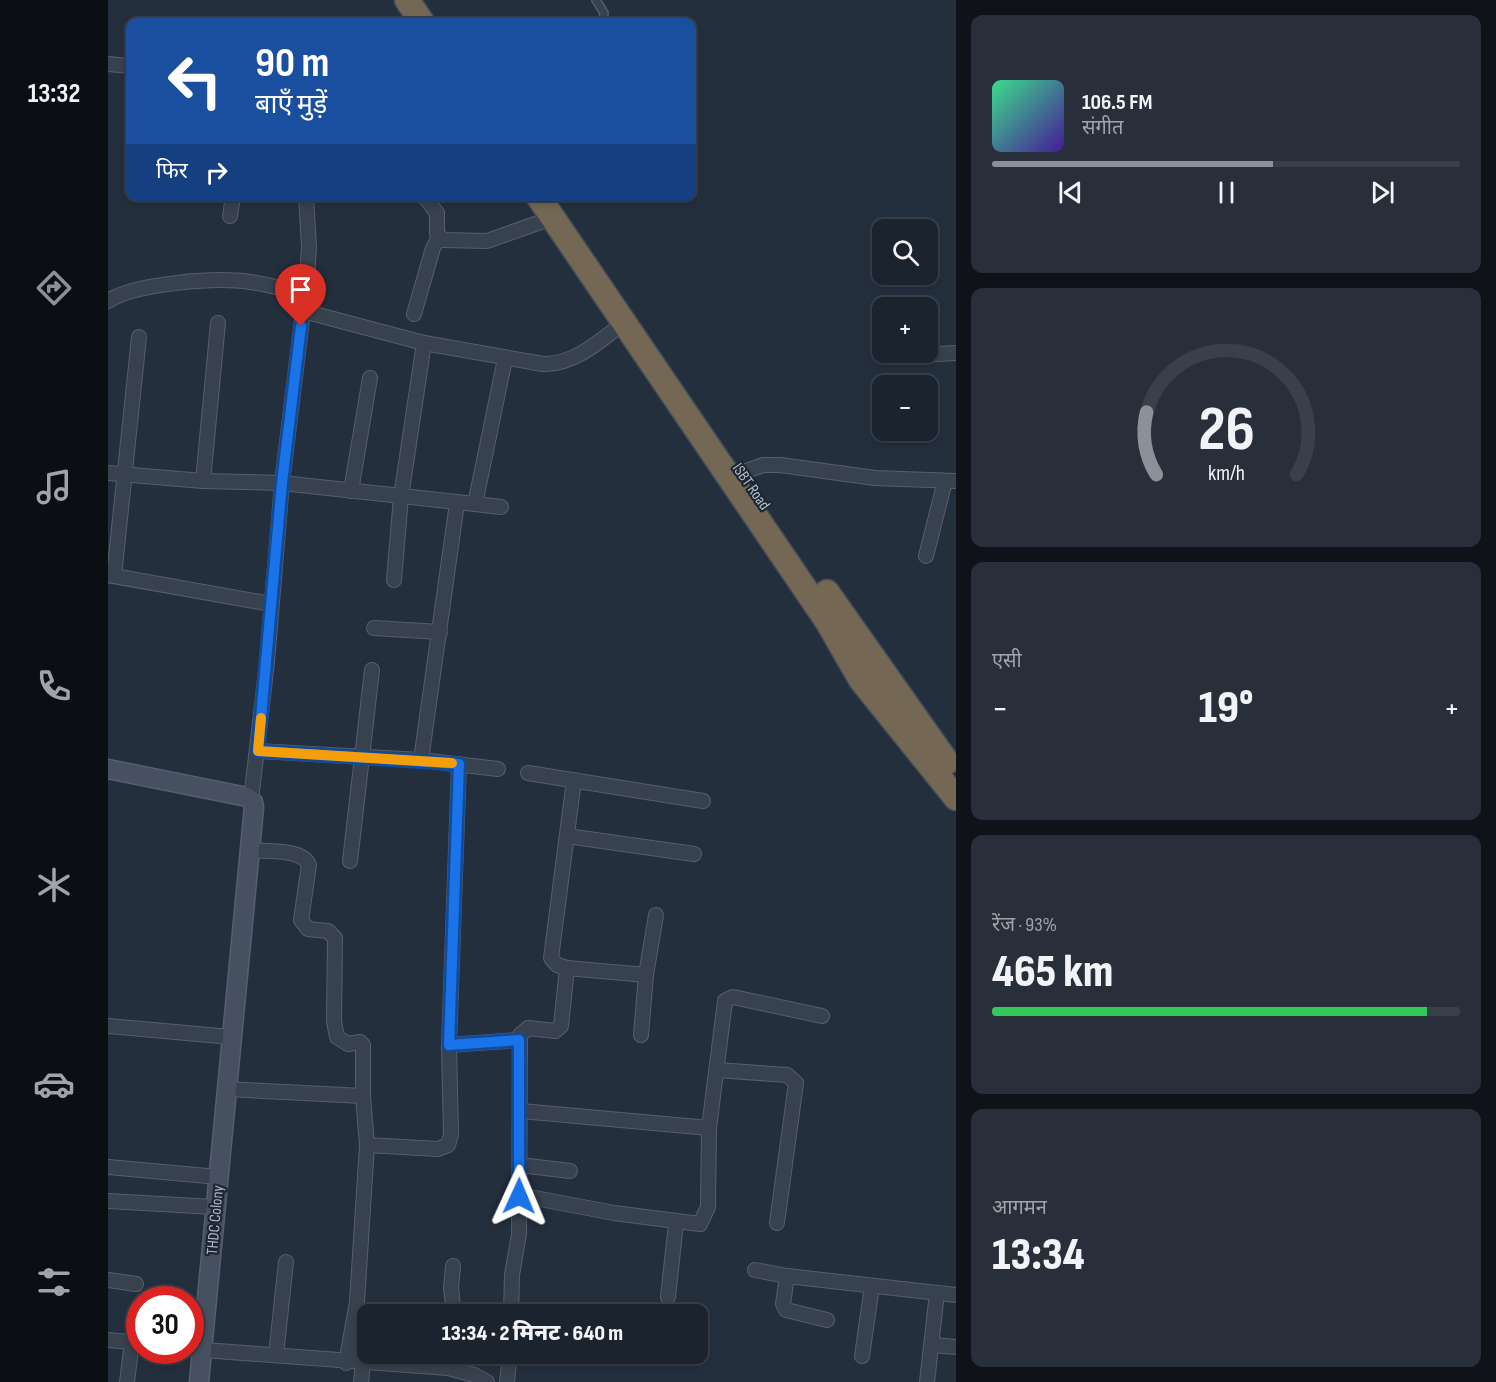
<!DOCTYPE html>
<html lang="hi">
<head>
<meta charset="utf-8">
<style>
	body { margin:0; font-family:"Sofia Sans Condensed","Noto Sans Devanagari",sans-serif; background:#282f3a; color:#f1f3f6; height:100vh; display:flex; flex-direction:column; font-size:22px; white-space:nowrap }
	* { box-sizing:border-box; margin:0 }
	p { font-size:20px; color:#a0a4aa }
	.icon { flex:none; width:33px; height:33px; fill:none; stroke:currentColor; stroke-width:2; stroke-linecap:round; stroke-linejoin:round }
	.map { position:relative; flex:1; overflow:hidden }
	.details { display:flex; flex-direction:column; gap:15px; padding:15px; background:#0f1319; width:540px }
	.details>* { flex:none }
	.hud { position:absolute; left:18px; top:18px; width:570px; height:183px; border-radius:12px; box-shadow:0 3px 9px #0003,0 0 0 2px #39404a; background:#1a4fa0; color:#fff; overflow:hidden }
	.fabs { position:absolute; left:764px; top:219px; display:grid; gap:12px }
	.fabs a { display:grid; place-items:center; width:66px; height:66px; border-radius:12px; background:#1b232e; box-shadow:0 3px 9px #0003,0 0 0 2px #39404a; font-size:30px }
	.speed { position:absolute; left:18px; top:1286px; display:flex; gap:12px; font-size:30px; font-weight:700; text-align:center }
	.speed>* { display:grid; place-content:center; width:78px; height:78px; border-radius:50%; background:#1b232e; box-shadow:0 3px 9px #0003,0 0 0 2px #39404a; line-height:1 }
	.speed .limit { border:9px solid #d22; background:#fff; color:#111 }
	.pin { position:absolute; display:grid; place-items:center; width:51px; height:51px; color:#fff; margin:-62px -26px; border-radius:50% 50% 50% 0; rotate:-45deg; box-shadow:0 0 6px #0007 }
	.pin .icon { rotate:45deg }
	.me { position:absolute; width:66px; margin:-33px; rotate:1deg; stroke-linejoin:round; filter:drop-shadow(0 0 4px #0008) }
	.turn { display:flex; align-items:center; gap:21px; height:126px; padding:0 30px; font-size:27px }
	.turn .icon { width:78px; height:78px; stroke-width:2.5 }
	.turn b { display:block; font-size:42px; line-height:51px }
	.then { display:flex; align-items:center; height:57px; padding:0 30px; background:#0003; gap:12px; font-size:22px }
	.big { font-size:45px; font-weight:800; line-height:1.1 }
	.details .tile { flex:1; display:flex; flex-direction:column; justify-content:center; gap:9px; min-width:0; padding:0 21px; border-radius:12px; background:#282f3a }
	.details .dial { align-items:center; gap:0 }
	.dial svg { height:156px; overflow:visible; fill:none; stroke:#39404a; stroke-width:7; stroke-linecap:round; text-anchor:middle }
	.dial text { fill:#f1f3f6; stroke:none }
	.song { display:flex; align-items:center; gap:18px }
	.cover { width:72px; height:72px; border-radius:9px; background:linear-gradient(135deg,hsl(150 70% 55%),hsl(260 70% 35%)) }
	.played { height:6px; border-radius:3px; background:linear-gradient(90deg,#8c9099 60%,#39404a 60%) }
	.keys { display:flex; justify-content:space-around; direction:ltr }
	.heat { display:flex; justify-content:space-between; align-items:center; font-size:33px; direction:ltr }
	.charge { height:9px; border-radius:4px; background:linear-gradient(90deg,#34c759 93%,#39404a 0) }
	.trip { position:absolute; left:249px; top:1304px; width:351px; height:60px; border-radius:12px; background:#1b232e; box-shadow:0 3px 9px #0003,0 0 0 2px #39404a; font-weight:800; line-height:60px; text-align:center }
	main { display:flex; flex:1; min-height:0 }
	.menu { display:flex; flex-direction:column; width:108px; justify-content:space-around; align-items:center; background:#0b0e12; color:#a0a4aa }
	.menu .icon { width:42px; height:42px }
	.menu .active { color:#8c9099 }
	.menu b { font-size:27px; color:#f1f3f6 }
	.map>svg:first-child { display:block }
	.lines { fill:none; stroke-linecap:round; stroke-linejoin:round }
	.lane-casing { stroke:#565f6c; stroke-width:10 }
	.street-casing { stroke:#565f6c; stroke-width:16 }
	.secondary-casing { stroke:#565f6c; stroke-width:21 }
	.highway-casing { stroke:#434c59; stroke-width:27 }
	.lane { stroke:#38414e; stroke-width:7 }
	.street { stroke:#38414e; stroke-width:14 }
	.secondary { stroke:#465061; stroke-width:18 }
	.highway { stroke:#746855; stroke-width:24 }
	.route-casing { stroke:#114b97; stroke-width:15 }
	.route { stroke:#1a73e8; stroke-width:10 }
	.slow { stroke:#f59e0b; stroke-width:10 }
	.labels { text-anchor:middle; stroke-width:4.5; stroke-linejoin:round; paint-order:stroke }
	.street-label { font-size:16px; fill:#b4bcc9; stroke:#1d2633 }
</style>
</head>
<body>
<main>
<nav class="menu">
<b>13:32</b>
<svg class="icon active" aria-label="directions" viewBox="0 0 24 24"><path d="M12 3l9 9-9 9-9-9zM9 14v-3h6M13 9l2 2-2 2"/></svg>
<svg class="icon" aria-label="music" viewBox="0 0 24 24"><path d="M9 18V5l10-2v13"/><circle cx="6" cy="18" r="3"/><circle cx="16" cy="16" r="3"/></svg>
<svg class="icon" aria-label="phone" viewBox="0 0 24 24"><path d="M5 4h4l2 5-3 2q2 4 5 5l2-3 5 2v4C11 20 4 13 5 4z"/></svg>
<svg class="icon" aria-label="climate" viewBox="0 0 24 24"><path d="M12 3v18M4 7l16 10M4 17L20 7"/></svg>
<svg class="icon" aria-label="car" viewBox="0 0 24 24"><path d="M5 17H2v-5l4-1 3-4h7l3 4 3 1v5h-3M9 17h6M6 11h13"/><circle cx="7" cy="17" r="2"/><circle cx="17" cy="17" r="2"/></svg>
<svg class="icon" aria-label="filters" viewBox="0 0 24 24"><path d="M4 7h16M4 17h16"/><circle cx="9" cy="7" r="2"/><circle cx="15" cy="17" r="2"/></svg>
</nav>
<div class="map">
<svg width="848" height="1382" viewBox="0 0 848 1382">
	<rect width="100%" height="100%" fill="#242f3e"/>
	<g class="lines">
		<g class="lane-casing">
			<path id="lane" d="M488,0L496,13L495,22"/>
		</g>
		<g class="street-casing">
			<g id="street">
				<path d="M0,64L22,66"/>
				<path d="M316,196L329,213V234L335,240L379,241L444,218"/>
				<path d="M122,216L125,196"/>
				<path d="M0,301C28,283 109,277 142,282C161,284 179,290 197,295"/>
				<path d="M195,311L316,343L435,364C466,365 492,341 515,323"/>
				<path d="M306,314L325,248L331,238"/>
				<path d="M776,357L848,353"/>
				<path d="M0,473L95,481L174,483L367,504L397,359"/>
				<path d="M621,477L655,465H672L767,478L848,481"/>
				<path d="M95,481L110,323"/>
				<path d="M243,491L262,378"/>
				<path d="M367,504L393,507"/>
				<path d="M818,556L837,481"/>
				<path d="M0,575L163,604"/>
				<path d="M6,576L31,337"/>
				<path d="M286,580L293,497L316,343"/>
				<path d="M266,628L332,632"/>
				<path d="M150,751L313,760L390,769"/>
				<path d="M313,760L349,503"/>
				<path d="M420,773L595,801"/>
				<path d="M466,780L443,958L449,965L459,968L538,975L548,915"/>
				<path d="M143,800L159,662L174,483L199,279L201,247L198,196"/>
				<path d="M459,836L586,854"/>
				<path d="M142,850C157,852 194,848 201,865L193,920L200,929L220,931L227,938L226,1021L229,1037L240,1044L252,1042L255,1045V1096L259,1145L249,1302L238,1363"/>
				<path d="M242,861L264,670"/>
				<path d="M0,1026L123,1037"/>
				<path d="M533,1035L538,975"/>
				<path d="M341,1045L351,764"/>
				<path d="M609,1070L679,1075L688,1083L669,1223"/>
				<path d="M119,1089L255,1096"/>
				<path d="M413,1111L601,1128"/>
				<path d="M259,1145L330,1149L340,1145L343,1135L341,1045L411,1040"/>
				<path d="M412,1165L462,1171"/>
				<path d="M0,1167L110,1177"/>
				<path d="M411,1195L506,1213L592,1224L600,1207L601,1128L617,1001L625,997L714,1016"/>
				<path d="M0,1201L106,1207"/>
				<path d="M345,1266L343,1288L346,1314"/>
				<path d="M647,1270L679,1276L848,1295"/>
				<path d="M679,1276L675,1304L678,1310L719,1320"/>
				<path d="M0,1280L28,1284"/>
				<path d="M560,1297L568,1223"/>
				<path d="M403,1314L404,1275L411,1234L412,1035L420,1028L447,1031L453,1026L459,968"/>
				<path d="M0,1340L32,1343"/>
				<path d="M825,1345L848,1347"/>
				<path d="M82,1349L340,1368L366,1375L379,1382"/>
				<path d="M550,1353L566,1356"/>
				<path d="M168,1355L178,1262"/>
				<path d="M754,1356L764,1286"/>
				<path d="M340,1368L342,1353"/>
				<path d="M19,1382L24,1342"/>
				<path d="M253,1382L255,1363"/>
				<path d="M399,1382L402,1353"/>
				<path d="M819,1382L829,1293"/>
			</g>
		</g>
		<g class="secondary-casing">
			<path id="secondary" d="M0,769L139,797L145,802L146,807L91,1382"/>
		</g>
		<g class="highway-casing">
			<g id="highway">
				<path d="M299,0L314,22"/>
				<path d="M430,196L719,621L753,680L848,798"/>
				<path d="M719,592L839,762"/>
			</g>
		</g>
		<use href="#lane" class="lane"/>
		<use href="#street" class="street"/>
		<use href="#secondary" class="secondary"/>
		<use href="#highway" class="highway"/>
	</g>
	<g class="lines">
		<g class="route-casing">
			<path id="route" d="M193,326L174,483L150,751L351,764L341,1045L411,1040V1196"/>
		</g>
		<use href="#route" class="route"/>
		<path class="slow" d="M153,718L150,751L344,763"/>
	</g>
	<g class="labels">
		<g class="street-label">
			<text transform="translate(644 486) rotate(55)" y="6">ISBT Road</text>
			<text transform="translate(106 1220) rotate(-85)" y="6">THDC Colony</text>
		</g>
	</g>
</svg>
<div class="fabs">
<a><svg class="icon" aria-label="search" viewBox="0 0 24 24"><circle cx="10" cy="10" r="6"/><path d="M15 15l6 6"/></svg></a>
<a>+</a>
<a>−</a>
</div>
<div class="speed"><div class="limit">30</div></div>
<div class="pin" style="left:193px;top:326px;background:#d93025"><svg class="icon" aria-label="arrive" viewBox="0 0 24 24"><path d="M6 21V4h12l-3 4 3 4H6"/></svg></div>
<svg class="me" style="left:411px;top:1196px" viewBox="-20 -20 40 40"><path d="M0-17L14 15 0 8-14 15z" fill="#1a73e8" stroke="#fff" stroke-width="4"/></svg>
<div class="trip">13:34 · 2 मिनट · 640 m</div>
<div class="hud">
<div class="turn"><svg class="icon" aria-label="left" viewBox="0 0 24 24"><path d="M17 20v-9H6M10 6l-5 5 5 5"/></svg><div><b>90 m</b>बाएँ मुड़ें</div></div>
<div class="then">फिर<svg class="icon" aria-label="right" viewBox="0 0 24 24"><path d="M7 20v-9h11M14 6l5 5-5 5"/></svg></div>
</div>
</div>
<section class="details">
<div class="tile">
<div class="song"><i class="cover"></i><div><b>106.5 FM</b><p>संगीत</p></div></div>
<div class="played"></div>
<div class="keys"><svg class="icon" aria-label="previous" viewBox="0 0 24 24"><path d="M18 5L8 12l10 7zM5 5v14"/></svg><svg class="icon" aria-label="pause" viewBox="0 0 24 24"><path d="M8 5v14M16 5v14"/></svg><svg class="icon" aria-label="next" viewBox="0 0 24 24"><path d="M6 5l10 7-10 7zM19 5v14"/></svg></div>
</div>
<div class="tile dial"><svg viewBox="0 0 100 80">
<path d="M14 69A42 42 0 1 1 86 69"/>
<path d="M14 69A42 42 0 0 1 9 37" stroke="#8c9099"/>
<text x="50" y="56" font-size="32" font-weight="700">26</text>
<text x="50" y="72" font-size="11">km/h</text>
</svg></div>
<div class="tile"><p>एसी</p>
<div class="heat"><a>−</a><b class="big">19°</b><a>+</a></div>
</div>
<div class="tile"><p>रेंज · 93%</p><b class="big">465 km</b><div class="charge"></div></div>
<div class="tile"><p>आगमन</p><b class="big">13:34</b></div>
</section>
</main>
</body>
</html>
